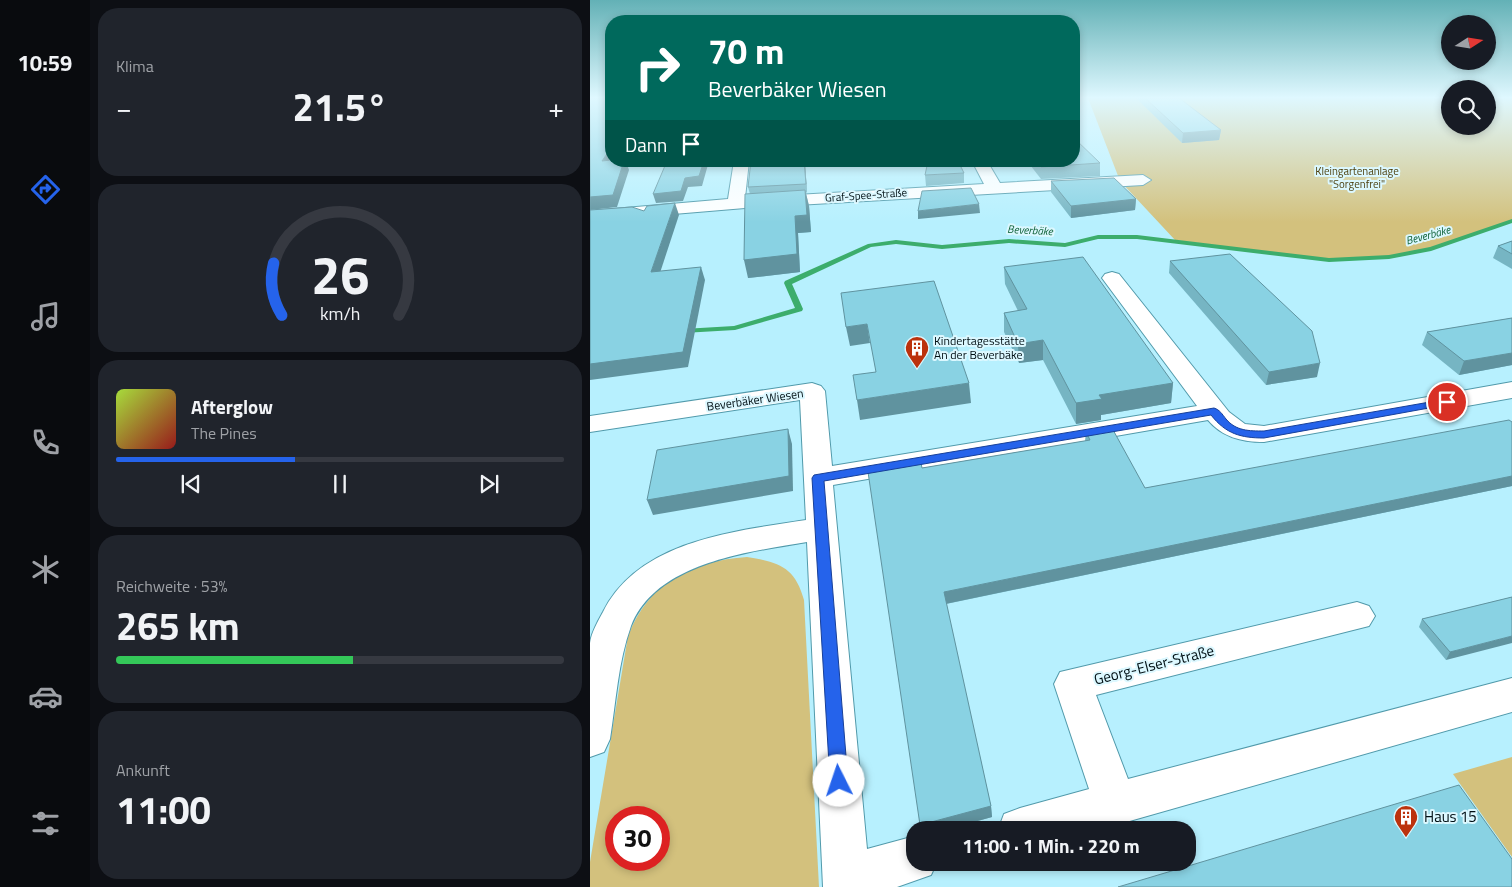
<!DOCTYPE html>
<html lang="de">
<head>
<meta charset="utf-8">
<style>
	body { margin:0; font-family:"Titillium Web",sans-serif; background:#20242c; color:#f1f3f6; height:100vh; display:flex; flex-direction:column; font-size:19px; white-space:nowrap }
	* { box-sizing:border-box; margin:0 }
	p { font-size:16px; color:#9ea1a6 }
	.icon { flex:none; width:28px; height:28px; fill:none; stroke:currentColor; stroke-width:2; stroke-linecap:round; stroke-linejoin:round }
	.map { position:relative; flex:1; overflow:hidden }
	.sheet { display:flex; flex-direction:column; gap:8px; padding:8px; background:#0d0f14; width:500px }
	.sheet>* { flex:none }
	.banner { position:absolute; left:15px; top:15px; width:475px; height:152px; border-radius:20px; box-shadow:0 2px 8px #0003; background:#00695c; color:#fff; overflow:hidden }
	.needle { width:32px; rotate:78deg }
	.controls { position:absolute; left:851px; top:15px; display:grid; gap:10px }
	.controls a { display:grid; place-items:center; width:55px; height:55px; border-radius:50%; background:#171b24; box-shadow:0 2px 8px #0003; font-size:25px }
	.speed { position:absolute; left:15px; top:806px; display:flex; gap:10px; font-size:25px; font-weight:700; text-align:center }
	.speed>* { display:grid; place-content:center; width:65px; height:65px; border-radius:50%; background:#171b24; box-shadow:0 2px 8px #0003; line-height:1 }
	.speed .limit { border:8px solid #d22; background:#fff; color:#111 }
	.pin { position:absolute; display:grid; place-items:center; width:42px; height:42px; color:#fff; margin:-21px; border:2px solid #fff; border-radius:50%; box-shadow:0 1px 5px #0007 }
	.me { position:absolute; width:55px; margin:-28px; rotate:356deg; stroke-linejoin:round; filter:drop-shadow(0 0 4px #0008) }
	.turn { display:flex; align-items:center; gap:18px; height:105px; padding:0 20px; font-size:22px }
	.turn .icon { width:65px; height:65px; stroke-width:2.5 }
	.turn b { display:block; font-size:35px; line-height:42px }
	.then { display:flex; align-items:center; height:48px; padding:0 20px; background:#0003; gap:10px; font-size:19px }
	.big { font-size:38px; font-weight:700; line-height:1.1 }
	.sheet .tile { flex:1; display:flex; flex-direction:column; justify-content:center; gap:8px; min-width:0; padding:0 18px; border-radius:20px; background:#20242c }
	.sheet .dial { align-items:center; gap:0 }
	.dial svg { height:130px; overflow:visible; fill:none; stroke:#363941; stroke-width:7; stroke-linecap:round; text-anchor:middle }
	.dial text { fill:#f1f3f6; stroke:none }
	.song { display:flex; align-items:center; gap:15px }
	.cover { width:60px; height:60px; border-radius:8px; background:linear-gradient(135deg,hsl(80 70% 55%),hsl(0 70% 35%)) }
	.played { height:5px; border-radius:2px; background:linear-gradient(90deg,#2563eb 40%,#363941 40%) }
	.keys { display:flex; justify-content:space-around; direction:ltr }
	.heat { display:flex; justify-content:space-between; align-items:center; font-size:28px; direction:ltr }
	.charge { height:8px; border-radius:4px; background:linear-gradient(90deg,#34c759 53%,#363941 0) }
	.trip { position:absolute; left:316px; top:821px; width:290px; height:50px; border-radius:20px; background:#171b24; box-shadow:0 2px 8px #0003; font-weight:700; line-height:50px; text-align:center }
	main { display:flex; flex:1; min-height:0 }
	.tabs { display:flex; flex-direction:column; width:90px; justify-content:space-around; align-items:center; background:#090b0e; color:#9ea1a6 }
	.tabs .icon { width:35px; height:35px }
	.tabs .on { color:#2563eb }
	.tabs b { font-size:22px; color:#f1f3f6 }
	.map>svg:first-child { display:block }
	.green { fill:#d3c17d; fill-rule:evenodd }
	.lines { fill:none; stroke-linecap:round; stroke-linejoin:round }
	.stream { fill:#3cad6c; fill-rule:evenodd }
	.minor-casing { stroke:#519aab; stroke-width:2 }
	.minor { fill:#fff; fill-rule:evenodd }
	.wall { fill:#76b5c3 }
	.shaded-wall { fill:#60939f }
	.building { fill:#89d2e3; stroke:#60939f }
	.route { fill:#2563eb; stroke:#184099 }
	.labels { text-anchor:middle; stroke-width:4; stroke-linejoin:round; paint-order:stroke }
	.far-park-label { font-size:11px; fill:#4e4110; stroke:#dcf8ff }
	.far-street-label { font-size:11px; fill:#000f14; stroke:#dcf8ff }
	.far-water-label { font-size:11px; font-style:italic; fill:#0c5f35; stroke:#dcf8ff }
	.poi-label { font-size:12px; fill:#000f14; stroke:#dcf8ff; text-anchor:start }
	.street-label { font-size:12px; fill:#000f14; stroke:#dcf8ff }
	.near-street-label { font-size:15px; fill:#000f14; stroke:#dcf8ff }
	.near-poi-label { font-size:15px; fill:#000f14; stroke:#dcf8ff; text-anchor:start }
</style>
</head>
<body>
<main>
<nav class="tabs">
<b>10:59</b>
<svg class="icon on" aria-label="directions" viewBox="0 0 24 24"><path d="M12 3l9 9-9 9-9-9zM9 14v-3h6M13 9l2 2-2 2"/></svg>
<svg class="icon" aria-label="music" viewBox="0 0 24 24"><path d="M9 18V5l10-2v13"/><circle cx="6" cy="18" r="3"/><circle cx="16" cy="16" r="3"/></svg>
<svg class="icon" aria-label="phone" viewBox="0 0 24 24"><path d="M5 4h4l2 5-3 2q2 4 5 5l2-3 5 2v4C11 20 4 13 5 4z"/></svg>
<svg class="icon" aria-label="climate" viewBox="0 0 24 24"><path d="M12 3v18M4 7l16 10M4 17L20 7"/></svg>
<svg class="icon" aria-label="car" viewBox="0 0 24 24"><path d="M5 17H2v-5l4-1 3-4h7l3 4 3 1v5h-3M9 17h6M6 11h13"/><circle cx="7" cy="17" r="2"/><circle cx="17" cy="17" r="2"/></svg>
<svg class="icon" aria-label="filters" viewBox="0 0 24 24"><path d="M4 7h16M4 17h16"/><circle cx="9" cy="7" r="2"/><circle cx="15" cy="17" r="2"/></svg>
</nav>
<section class="sheet">
<div class="tile"><p>Klima</p>
<div class="heat"><a>−</a><b class="big">21.5°</b><a>+</a></div>
</div>
<div class="tile dial"><svg viewBox="0 0 100 80">
<path d="M14 69A42 42 0 1 1 86 69"/>
<path d="M14 69A42 42 0 0 1 9 37" stroke="#2563eb"/>
<text x="50" y="56" font-size="32" font-weight="700">26</text>
<text x="50" y="72" font-size="11">km/h</text>
</svg></div>
<div class="tile">
<div class="song"><i class="cover"></i><div><b>Afterglow</b><p>The Pines</p></div></div>
<div class="played"></div>
<div class="keys"><svg class="icon" aria-label="previous" viewBox="0 0 24 24"><path d="M18 5L8 12l10 7zM5 5v14"/></svg><svg class="icon" aria-label="pause" viewBox="0 0 24 24"><path d="M8 5v14M16 5v14"/></svg><svg class="icon" aria-label="next" viewBox="0 0 24 24"><path d="M6 5l10 7-10 7zM19 5v14"/></svg></div>
</div>
<div class="tile"><p>Reichweite · 53%</p><b class="big">265 km</b><div class="charge"></div></div>
<div class="tile"><p>Ankunft</p><b class="big">11:00</b></div>
</section>
<div class="map">
<svg width="922" height="887" viewBox="0 0 922 887">
	<rect width="100%" height="100%" fill="#b7f0fe"/>
	<g class="green">
		<path d="M498,98H860V126H898V98H922V220L841,249L803,257L739,260L585,240L530,181Z"/>
		<path d="M157,557C189,562 205,567 214,600L229,887H0V862L38,636C59,582 101,561 157,557ZM26,818H69V860H26Z"/>
		<path d="M922,757V857L863,774Z"/>
	</g>
	<g class="lines">
		<path class="stream" d="M922,219V223L841,251L799,259L739,262L547,239H508L475,247L419,243L352,249L306,244L281,247L202,284L213,309L212,311L145,330L93,333L89,331L93,329L144,326L205,308L194,283L195,281L278,244L306,240L352,245L419,239L475,243L508,235H547L739,258L799,255L840,247Z"/>
		<g class="minor-casing">
			<g id="minor">
				<path d="M144,161H159L155,198L394,184L382,161H397L410,183L553,175L561,180L553,185L155,208L0,221V211L138,199Z"/>
				<path d="M522,272L529,274L639,412L655,424L674,426L922,382V398L674,442C652,442 632,437 618,420L243,485L277,849L325,836V862H347L341,875L307,887H233L217,542C159,552 66,562 41,626C28,662 26,702 20,739L14,752L0,757C0,732 0,707 0,681C0,669 0,656 0,643C1,633 8,621 13,612C49,540 145,531 216,520L210,400L0,432V416L222,383L231,386L235,391L242,466L607,406L512,278L515,274Z"/>
				<path d="M767,602L779,606L785,616L779,626L506,695L538,779L922,678V712L508,830H408L414,814L430,808L499,789L464,684L470,672Z"/>
			</g>
		</g>
		<use href="#minor" class="minor"/>
	</g>
	<g class="wall">
		<path d="M546,98H589L631,130L629,140L592,143Z"/>
		<path d="M161,161L218,162H215L217,192L216,193L219,206L221,232L208,233L210,272L158,278L160,194L158,187Z"/>
		<path d="M437,161H484L510,163V176L451,179Z"/>
		<path d="M374,173V183L336,186L335,175Z"/>
		<path d="M461,181L546,199L545,210L481,218L461,192Z"/>
		<path d="M922,241V269L903,258L908,246Z"/>
		<path d="M580,261L727,377L676,385L579,273Z"/>
		<path d="M414,267L583,383L581,403L511,415V420L486,424L453,360L429,363L414,332V313L428,311L415,284Z"/>
		<path d="M922,318V365L869,375L832,345L837,332Z"/>
		<path d="M922,422V486L356,604L401,806L402,817L355,830H331L330,825L332,468L495,441L496,432L555,488Z"/>
		<path d="M922,597L856,660L829,627L832,619Z"/>
	</g>
	<g class="shaded-wall">
		<path d="M631,130L629,140L592,143L593,133Z"/>
		<path d="M21,148V161H12Z"/>
		<path d="M34,161H36L39,170L27,207L0,210V197Z"/>
		<path d="M114,161H119L112,186L98,187L93,201L66,203L63,194L95,178Z"/>
		<path d="M214,161H218L215,162L217,192L216,184Z"/>
		<path d="M215,190L219,206L221,232L208,233L210,272L158,278L154,260Z"/>
		<path d="M546,199L545,210L481,218V206Z"/>
		<path d="M85,203L89,215L66,285L61,272Z"/>
		<path d="M389,204L390,213L328,219V211Z"/>
		<path d="M111,267L115,280L98,367L0,380V364Z"/>
		<path d="M277,324L280,343L260,346L256,327Z"/>
		<path d="M453,340V360L429,363L428,344Z"/>
		<path d="M922,353V365L869,375L874,361Z"/>
		<path d="M730,363L727,377L676,385L679,372Z"/>
		<path d="M379,383L381,403L270,420L267,400Z"/>
		<path d="M583,383L581,403L511,415V420L486,424V403L509,395Z"/>
		<path d="M198,429L202,444L203,491L63,515L57,500Z"/>
		<path d="M922,476V486L355,604L354,592Z"/>
		<path d="M922,636V643L856,660L860,652Z"/>
		<path d="M401,806L402,817L355,830H331L330,825Z"/>
	</g>
	<g class="building">
		<path d="M0,98H21V148L12,161L21,160V161H34L23,195L0,197Z"/>
		<path d="M555,98H589L631,130L593,133Z"/>
		<path d="M484,138L510,163L451,167L447,161H484Z"/>
		<path d="M77,161H114L109,176L95,178L91,191L63,194Z"/>
		<path d="M161,161H214L216,184L158,187Z"/>
		<path d="M338,161H368L374,173L335,175Z"/>
		<path d="M524,178L546,199L481,206L461,181Z"/>
		<path d="M381,188L389,204L328,211L332,191Z"/>
		<path d="M215,190L217,215L205,216L207,254L154,260L155,194Z"/>
		<path d="M85,203L61,272L111,267L93,352L0,364V210L42,207L54,211L57,206Z"/>
		<path d="M922,241V254L908,246Z"/>
		<path d="M640,254L722,331L730,363L679,372L580,261Z"/>
		<path d="M493,257L583,383L509,395L512,399L486,403L453,340L428,344L414,313L437,309L414,267Z"/>
		<path d="M344,281L379,383L267,400L263,375L286,372L277,324L256,327L251,293Z"/>
		<path d="M922,318V353L874,361L837,332Z"/>
		<path d="M919,420L922,422V476L354,592L401,806L330,825L278,472L331,463L332,468L500,440L496,432L522,428L555,488Z"/>
		<path d="M198,429L199,476L57,500L67,450Z"/>
		<path d="M922,597V636L860,652L832,619Z"/>
		<path d="M869,785L922,859V887H528Z"/>
	</g>
	<linearGradient id="sky" x2="0" y2="1"><stop stop-color="#63b1b6"/><stop offset="0.44" stop-color="#dff8ff"/><stop offset="1" stop-color="#dff8ff" stop-opacity="0"/></linearGradient>
	<rect width="922" height="222" fill="url(#sky)"/>
	<path class="route" d="M857,399L861,400V404L674,438C651,438 636,434 621,415L234,481L258,781L255,787L249,789L243,787L240,781L222,478L224,475L624,408C630,410 632,414 636,419C646,431 659,431 674,431Z"/>
	<defs>
		<g id="building-pin" transform="scale(1.25)"><path d="M0 17L-7.5 6A9.5 9.5 0 1 1 7.5 6Z" fill="#bc320d" stroke="#dcf8ff"/><path d="M-4-6H4V6H1V3H-1V6H-4ZM-2.5-4.3h1.7v1.8h-1.7ZM.8-4.3h1.7v1.8H.8ZM-2.5-1h1.7V.8h-1.7ZM.8-1h1.7V.8H.8Z" fill="#fff"/></g>
	</defs>
	<g fill-rule="evenodd">
		<use href="#building-pin" x="327" y="348"/>
		<use href="#building-pin" x="816" y="817"/>
	</g>
	<g class="labels">
		<g class="far-park-label">
			<text x="767" y="175">Kleingartenanlage<tspan x="767" dy="13">"Sorgenfrei"</tspan></text>
		</g>
		<g class="far-street-label">
			<text transform="translate(276 195) rotate(-4)" y="4">Graf-Spee-Straße</text>
		</g>
		<g class="far-water-label">
			<text transform="translate(440 230) rotate(3)" y="4">Beverbäke</text>
			<text transform="translate(838 235) rotate(-15)" y="4">Beverbäke</text>
		</g>
		<g class="poi-label">
			<text x="344" y="345">Kindertagesstätte<tspan x="344" dy="14">An der Beverbäke</tspan></text>
		</g>
		<g class="street-label">
			<text transform="translate(165 400) rotate(-8)" y="4">Beverbäker Wiesen</text>
		</g>
		<g class="near-street-label">
			<text transform="translate(564 665) rotate(-14)" y="5">Georg-Elser-Straße</text>
		</g>
		<g class="near-poi-label">
			<text x="834" y="822">Haus 15</text>
		</g>
	</g>
</svg>
<div class="controls">
<a><svg class="needle" viewBox="-14 -14 28 28"><path d="M0-13l5 13h-10z" fill="#e53935"/><path d="M0 13l5-13h-10z" fill="#9ea1a6"/></svg></a>
<a><svg class="icon" aria-label="search" viewBox="0 0 24 24"><circle cx="10" cy="10" r="6"/><path d="M15 15l6 6"/></svg></a>
</div>
<div class="speed"><div class="limit">30</div></div>
<div class="pin" style="left:857px;top:402px;background:#d93025"><svg class="icon" aria-label="arrive" viewBox="0 0 24 24"><path d="M6 21V4h12l-3 4 3 4H6"/></svg></div>
<svg class="me" style="left:249px;top:781px" viewBox="-20 -20 40 40"><circle r="19" fill="#fff"/><path d="M0-13L10 11 0 6-10 11z" fill="#2563eb"/></svg>
<div class="trip">11:00 · 1 Min. · 220 m</div>
<div class="banner">
<div class="turn"><svg class="icon" aria-label="right" viewBox="0 0 24 24"><path d="M7 20v-9h11M14 6l5 5-5 5"/></svg><div><b>70 m</b>Beverbäker Wiesen</div></div>
<div class="then">Dann<svg class="icon" aria-label="arrive" viewBox="0 0 24 24"><path d="M6 21V4h12l-3 4 3 4H6"/></svg></div>
</div>
</div>
</main>
</body>
</html>
